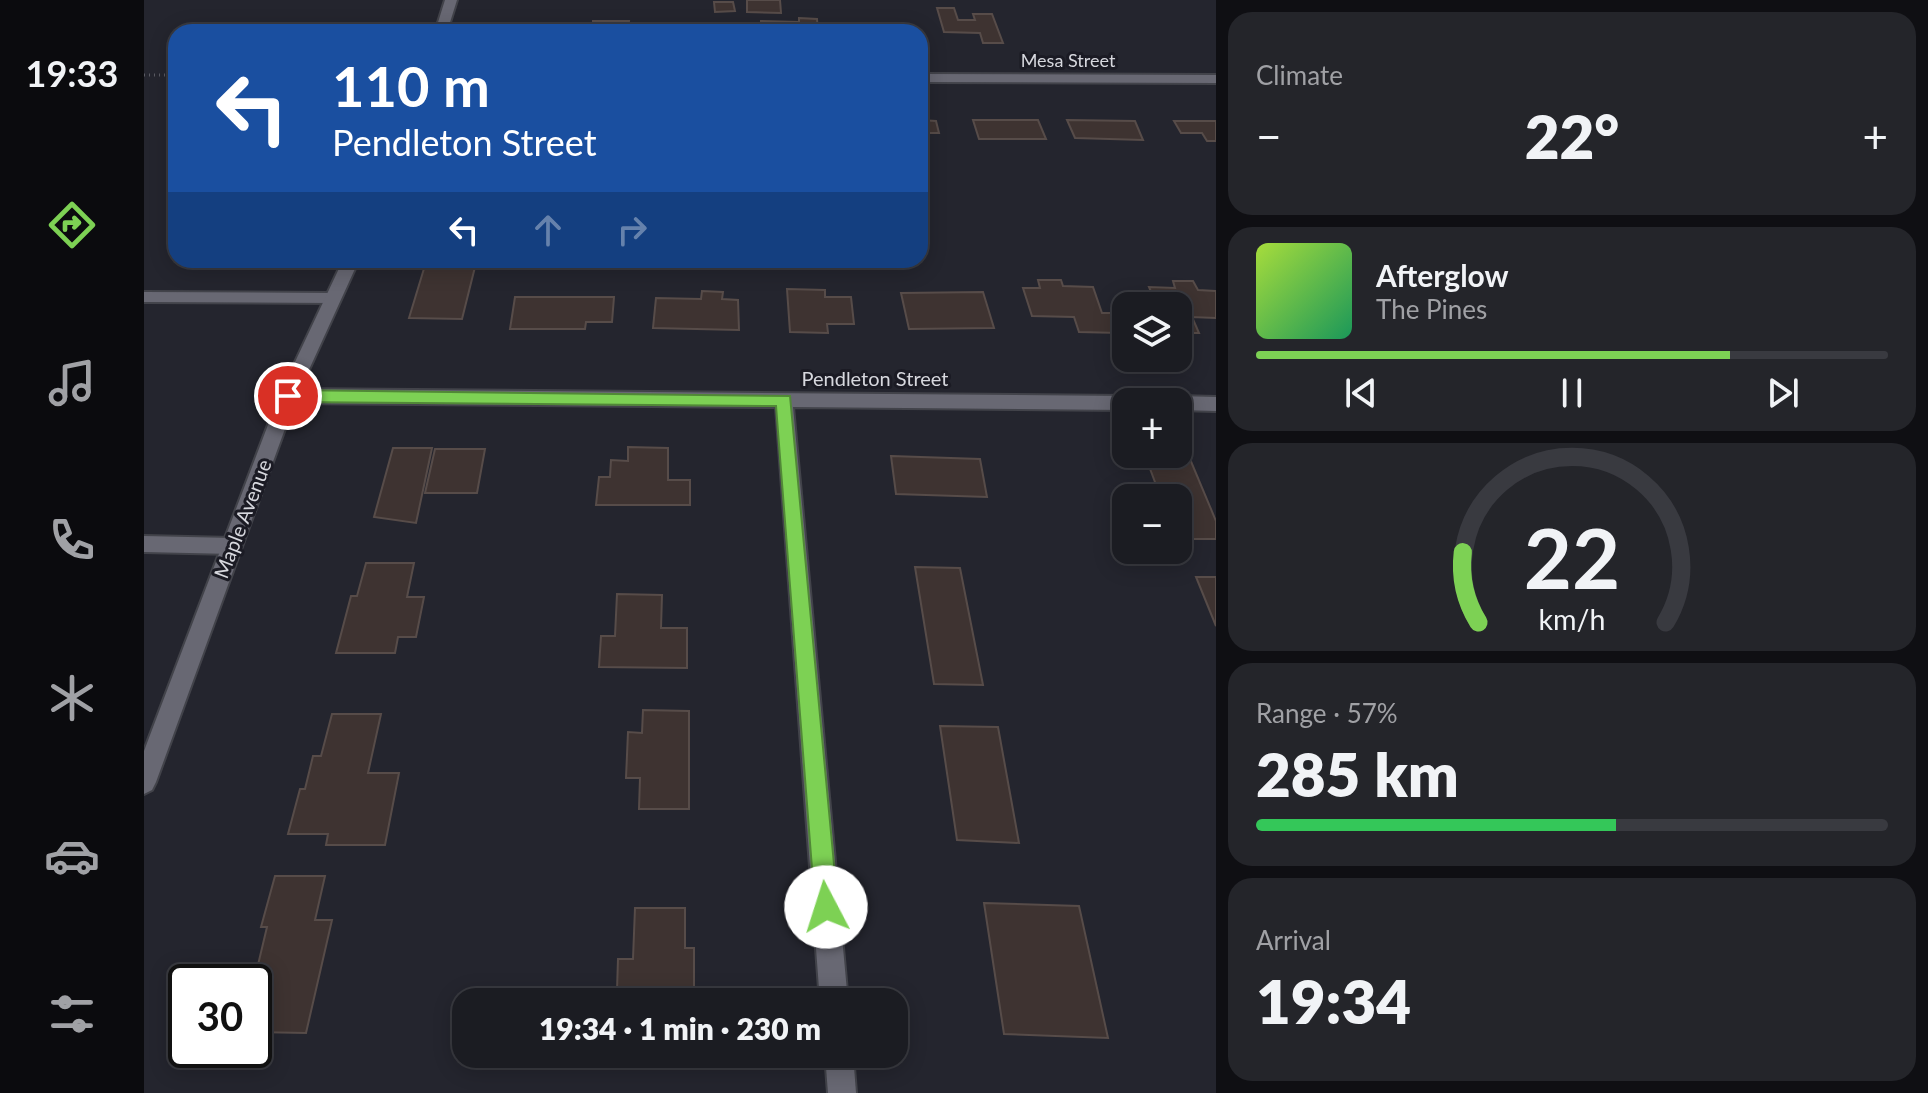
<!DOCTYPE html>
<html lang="en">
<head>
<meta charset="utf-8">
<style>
	body { margin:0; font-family:Lato,sans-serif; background:#24252a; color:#f1f3f6; height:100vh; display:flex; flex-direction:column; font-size:30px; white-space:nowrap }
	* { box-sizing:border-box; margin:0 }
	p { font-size:26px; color:#a0a1a5 }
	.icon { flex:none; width:44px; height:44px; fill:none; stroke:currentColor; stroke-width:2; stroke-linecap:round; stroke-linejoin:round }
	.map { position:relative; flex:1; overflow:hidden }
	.drawer { display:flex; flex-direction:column; gap:12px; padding:12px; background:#0f0f13; width:712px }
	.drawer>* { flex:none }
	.guide { position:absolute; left:24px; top:24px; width:760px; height:244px; border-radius:24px; box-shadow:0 4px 20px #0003,0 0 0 2px #393a40; background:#1a4fa0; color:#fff; overflow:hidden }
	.tools { position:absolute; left:968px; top:292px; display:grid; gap:16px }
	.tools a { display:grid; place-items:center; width:80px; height:80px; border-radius:16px; background:#1b1c22; box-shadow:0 4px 20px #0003,0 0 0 2px #393a40; font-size:40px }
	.speed { position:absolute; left:24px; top:964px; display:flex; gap:16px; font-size:40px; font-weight:700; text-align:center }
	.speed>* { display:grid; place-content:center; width:104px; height:104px; border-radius:50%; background:#1b1c22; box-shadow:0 4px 20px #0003,0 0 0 2px #393a40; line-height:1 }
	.speed .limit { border:4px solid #111; border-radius:12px; background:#fff; color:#111 }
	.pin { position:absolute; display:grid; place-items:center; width:68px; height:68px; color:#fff; margin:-34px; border:4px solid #fff; border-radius:50%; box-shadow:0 2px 8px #0007 }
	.me { position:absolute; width:88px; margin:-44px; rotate:355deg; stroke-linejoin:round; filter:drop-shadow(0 0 6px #0008) }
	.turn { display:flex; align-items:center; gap:28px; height:168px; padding:0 32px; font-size:36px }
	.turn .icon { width:104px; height:104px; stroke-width:2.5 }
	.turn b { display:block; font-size:56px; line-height:68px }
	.lanes { display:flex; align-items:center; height:76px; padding:0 32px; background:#0003; justify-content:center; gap:40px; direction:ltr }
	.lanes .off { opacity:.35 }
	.big { font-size:60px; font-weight:800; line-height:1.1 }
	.drawer .card { flex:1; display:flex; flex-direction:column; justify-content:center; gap:12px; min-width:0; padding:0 28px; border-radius:24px; background:#24252a }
	.drawer .dial { align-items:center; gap:0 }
	.dial svg { height:208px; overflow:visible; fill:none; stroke:#393a40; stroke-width:7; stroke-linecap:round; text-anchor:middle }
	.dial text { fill:#f1f3f6; stroke:none }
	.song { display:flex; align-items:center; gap:24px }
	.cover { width:96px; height:96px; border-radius:12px; background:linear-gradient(135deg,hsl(80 70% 55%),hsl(150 70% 35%)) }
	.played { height:8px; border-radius:4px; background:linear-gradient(90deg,#7dd154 75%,#393a40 75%) }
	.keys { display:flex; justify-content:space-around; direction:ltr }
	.heat { display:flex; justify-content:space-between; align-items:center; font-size:44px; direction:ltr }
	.charge { height:12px; border-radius:6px; background:linear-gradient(90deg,#34c759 57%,#393a40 0) }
	.trip { position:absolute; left:308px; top:988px; width:456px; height:80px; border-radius:24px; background:#1b1c22; box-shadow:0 4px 20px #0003,0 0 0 2px #393a40; font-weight:800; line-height:80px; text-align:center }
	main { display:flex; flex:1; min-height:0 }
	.tabs { display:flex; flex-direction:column; width:144px; justify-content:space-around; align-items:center; background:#0b0b0e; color:#a0a1a5 }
	.tabs .icon { width:56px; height:56px }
	.tabs .current { color:#7dd154 }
	.tabs b { font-size:36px; color:#f1f3f6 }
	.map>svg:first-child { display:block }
	.building { fill:#3e3331; stroke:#574c49; stroke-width:2 }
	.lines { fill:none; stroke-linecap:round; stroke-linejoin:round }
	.service-casing { stroke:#42434a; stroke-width:4 }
	.minor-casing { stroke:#42434a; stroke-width:4 }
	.tertiary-casing { stroke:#42434a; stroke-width:4 }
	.path { stroke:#5a5b63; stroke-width:3; stroke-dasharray:1 4; stroke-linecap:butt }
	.service { fill:#686873; fill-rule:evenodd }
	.minor { fill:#686873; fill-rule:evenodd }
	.tertiary { fill:#686873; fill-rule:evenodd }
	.route { fill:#7dd154; stroke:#518837; stroke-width:2 }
	.labels { text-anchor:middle; stroke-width:6; stroke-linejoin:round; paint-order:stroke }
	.far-street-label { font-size:18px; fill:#d7d8de; stroke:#1b1b24 }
	.street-label { font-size:20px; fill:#d7d8de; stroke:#1b1b24 }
</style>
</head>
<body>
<main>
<nav class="tabs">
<b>19:33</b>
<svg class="icon current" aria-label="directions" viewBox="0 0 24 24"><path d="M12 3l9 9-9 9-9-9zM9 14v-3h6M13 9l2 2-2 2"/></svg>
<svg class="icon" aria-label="music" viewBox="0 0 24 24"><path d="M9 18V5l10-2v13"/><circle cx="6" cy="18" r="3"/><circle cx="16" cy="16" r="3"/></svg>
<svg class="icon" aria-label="phone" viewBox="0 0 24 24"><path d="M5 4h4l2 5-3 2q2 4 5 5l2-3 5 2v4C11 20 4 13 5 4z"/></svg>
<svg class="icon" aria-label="climate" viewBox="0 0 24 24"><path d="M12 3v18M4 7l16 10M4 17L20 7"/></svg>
<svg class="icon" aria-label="car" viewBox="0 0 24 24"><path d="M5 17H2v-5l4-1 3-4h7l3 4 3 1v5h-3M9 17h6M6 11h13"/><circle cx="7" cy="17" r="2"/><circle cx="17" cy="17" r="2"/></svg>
<svg class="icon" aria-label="filters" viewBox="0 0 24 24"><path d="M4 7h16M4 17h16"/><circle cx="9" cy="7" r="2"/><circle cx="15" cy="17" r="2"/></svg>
</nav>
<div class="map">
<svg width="1072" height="1093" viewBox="0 0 1072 1093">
	<rect width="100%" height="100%" fill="#24252e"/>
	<g class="building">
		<path d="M603,0H636L637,13L603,12Z"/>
		<path d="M570,2H589L591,11L571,12Z"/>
		<path d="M793,8H810L814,20H831L829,14H848L859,43H839L836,33L800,32Z"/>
		<path d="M655,18L673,19L674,32H617V21L655,22Z"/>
		<path d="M449,21H485L484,26H495V32H433L434,25H449Z"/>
		<path d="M733,23H749L750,27H761L762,32H724V29H734Z"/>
		<path d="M380,25L398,26L397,31H408L345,32L378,31Z"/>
		<path d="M583,25V32H522V27L536,26Z"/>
		<path d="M776,120L792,121L795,133H776Z"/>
		<path d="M829,120H894L902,139H835Z"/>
		<path d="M923,120L991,121L999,140L931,138Z"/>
		<path d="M1030,121H1072V141H1063L1058,133H1037Z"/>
		<path d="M282,262L332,263L318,319L265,318Z"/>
		<path d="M894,280H917L919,286L949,287L958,313H969L976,333L935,332L930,317L888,316L879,288H896Z"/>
		<path d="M1029,281H1049L1054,290L1072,291V318L1048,317L1055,333H1034V306H1013L1005,287L1031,288Z"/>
		<path d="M643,289L681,290V297H707L710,324H683L684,333L646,332Z"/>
		<path d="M558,291L579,292L578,299L594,300L595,330L509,328L512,298L557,299Z"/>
		<path d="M839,292L850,328L765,329L757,293Z"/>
		<path d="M371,297H470L468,322H442L441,329H366Z"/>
		<path d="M484,447L524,448V480H546V505H452L455,477H466L467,460L484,461Z"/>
		<path d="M249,448H288L272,523L230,517Z"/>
		<path d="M291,449H341L333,493H281Z"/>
		<path d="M747,456L836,459L843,497L752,494Z"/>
		<path d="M1002,458L1046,459L1072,521V539H1034V498H1017Z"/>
		<path d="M222,563H270L263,597H280L272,637H254L251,653H192L207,596H213Z"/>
		<path d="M771,567L816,568L839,685L790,684Z"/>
		<path d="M1052,577H1072V626Z"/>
		<path d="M473,594L518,595L517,628H543V668L455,667L457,636H471Z"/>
		<path d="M499,710L545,711V809H495L496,778H482L484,732L498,733Z"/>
		<path d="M188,714H237L224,773H255L241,845H182L184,834H144L156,789H161L169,756H177Z"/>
		<path d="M796,726L854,727L875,843L813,840Z"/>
		<path d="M131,876H181L171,920H188L162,1033L110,1032V1002L119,969H113L123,927H117Z"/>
		<path d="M840,903L935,906L964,1038L860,1034Z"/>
		<path d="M491,908H541V948H550V1002H488V991L473,990L474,959H489Z"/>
	</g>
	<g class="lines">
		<g class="service-casing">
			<g id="service">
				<path d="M0,292L189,293L196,298L189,303L0,302Z"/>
				<path d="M0,536L89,538L95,541L98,546L95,551L89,554L0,552Z"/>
			</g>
		</g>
		<g class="minor-casing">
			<g id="minor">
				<path d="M776,74L1072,75V83L776,82Z"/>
				<path d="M144,389L982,396L990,402H982V410L649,407L704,1002H676L632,407L144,403L135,396Z"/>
				<path d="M1034,396L1072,397V411L1034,410V402H1026Z"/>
				<path d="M681,1054H709L712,1093H684Z"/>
			</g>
		</g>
		<g class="tertiary-casing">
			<g id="tertiary">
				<path d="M301,0H313L303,32H291Z"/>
				<path d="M199,260H215L153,396L12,782L8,790L0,794V751L135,396Z"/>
			</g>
		</g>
		<path class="path" d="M0,75H32"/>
		<use href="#service" class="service"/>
		<use href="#minor" class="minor"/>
		<use href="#tertiary" class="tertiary"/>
	</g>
	<path class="route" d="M144,390L646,396L694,907L691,915L682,919L674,915L671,907L632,406L144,402L136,396Z"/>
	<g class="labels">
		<g class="far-street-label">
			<text x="924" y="67">Mesa Street</text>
		</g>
		<g class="street-label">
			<text x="731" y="386">Pendleton Street</text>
			<text transform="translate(99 519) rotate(-69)" y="7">Maple Avenue</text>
		</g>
	</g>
</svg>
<div class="tools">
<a><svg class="icon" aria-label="layers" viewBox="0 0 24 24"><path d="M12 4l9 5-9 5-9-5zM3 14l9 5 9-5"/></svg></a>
<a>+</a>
<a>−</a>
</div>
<div class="speed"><div class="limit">30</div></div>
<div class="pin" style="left:144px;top:396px;background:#d93025"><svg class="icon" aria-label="arrive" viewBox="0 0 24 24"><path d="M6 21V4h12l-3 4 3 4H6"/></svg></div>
<svg class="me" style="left:682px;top:907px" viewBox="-20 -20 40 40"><circle r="19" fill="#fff"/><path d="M0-13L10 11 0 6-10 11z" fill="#7dd154"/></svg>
<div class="trip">19:34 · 1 min · 230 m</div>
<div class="guide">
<div class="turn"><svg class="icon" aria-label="left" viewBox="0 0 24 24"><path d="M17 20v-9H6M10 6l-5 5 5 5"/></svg><div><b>110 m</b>Pendleton Street</div></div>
<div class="lanes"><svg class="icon" aria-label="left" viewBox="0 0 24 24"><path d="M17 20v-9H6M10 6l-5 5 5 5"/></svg><svg class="icon off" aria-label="ahead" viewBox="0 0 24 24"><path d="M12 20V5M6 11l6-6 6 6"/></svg><svg class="icon off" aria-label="right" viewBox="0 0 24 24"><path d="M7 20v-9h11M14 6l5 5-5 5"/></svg></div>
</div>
</div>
<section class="drawer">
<div class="card"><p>Climate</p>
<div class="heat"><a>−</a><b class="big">22°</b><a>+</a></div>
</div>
<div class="card">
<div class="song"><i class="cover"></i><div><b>Afterglow</b><p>The Pines</p></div></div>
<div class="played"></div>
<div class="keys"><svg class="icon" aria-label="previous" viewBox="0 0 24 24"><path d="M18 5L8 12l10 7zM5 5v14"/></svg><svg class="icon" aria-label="pause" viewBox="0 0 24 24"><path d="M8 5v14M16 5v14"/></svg><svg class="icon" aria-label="next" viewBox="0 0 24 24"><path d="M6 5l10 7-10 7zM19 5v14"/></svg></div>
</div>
<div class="card dial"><svg viewBox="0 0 100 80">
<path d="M14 69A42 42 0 1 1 86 69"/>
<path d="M14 69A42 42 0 0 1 8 42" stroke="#7dd154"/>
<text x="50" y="56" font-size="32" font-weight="700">22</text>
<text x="50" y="72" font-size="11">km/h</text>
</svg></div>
<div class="card"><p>Range · 57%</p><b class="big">285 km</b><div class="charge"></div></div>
<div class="card"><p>Arrival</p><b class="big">19:34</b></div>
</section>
</main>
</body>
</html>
